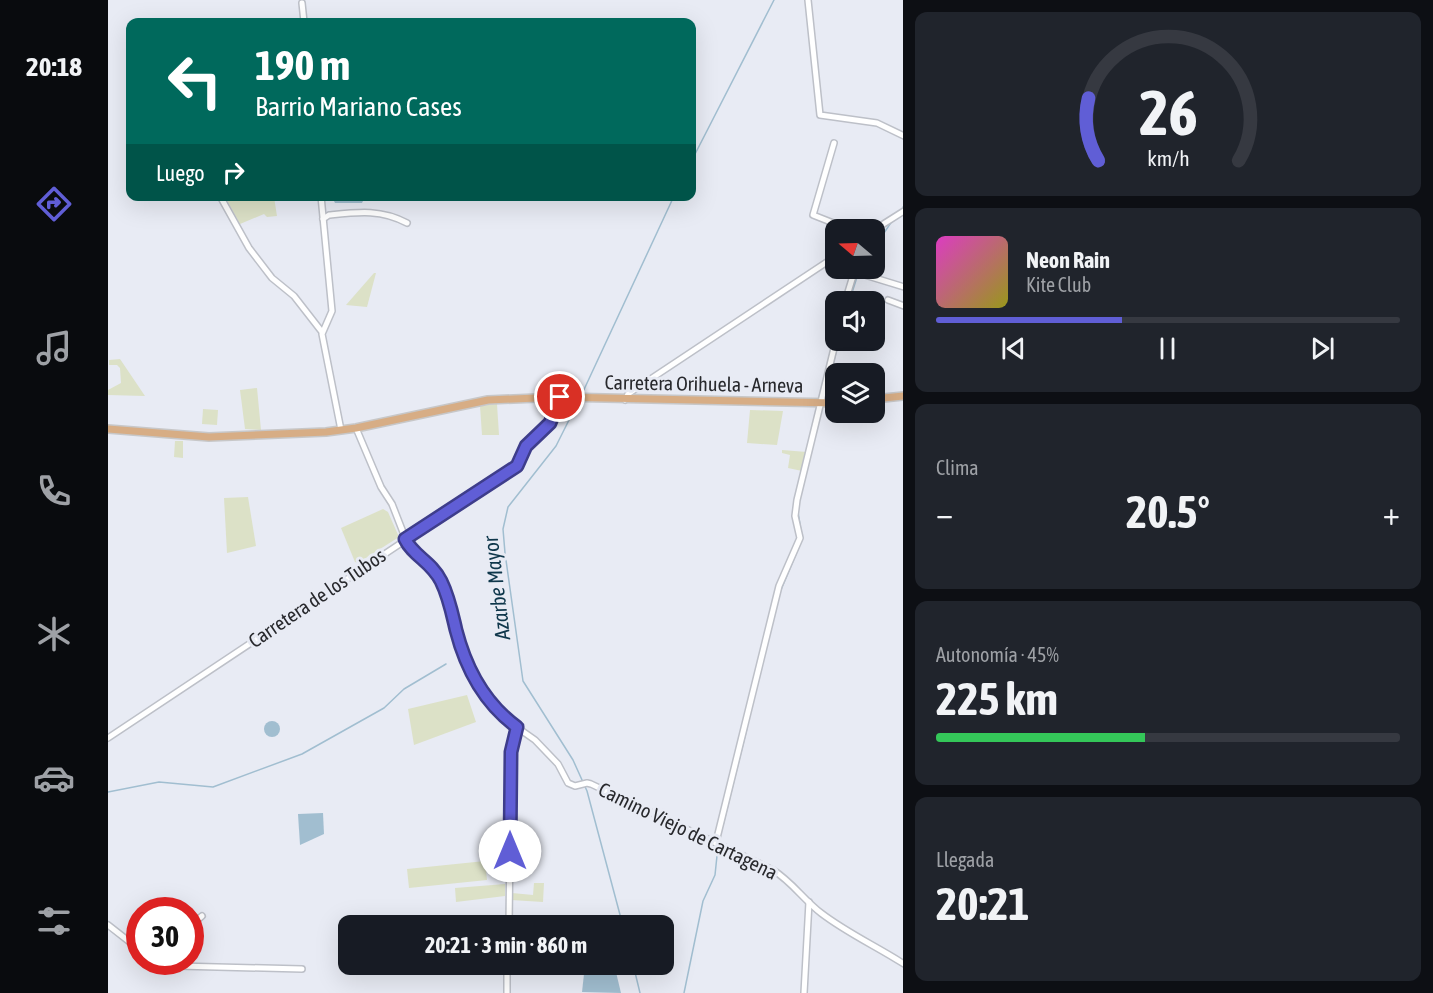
<!DOCTYPE html>
<html lang="es">
<head>
<meta charset="utf-8">
<style>
	body { margin:0; font-family:"Asap Condensed",sans-serif; background:#20242c; color:#f1f3f6; height:100vh; display:flex; flex-direction:column; font-size:22px; white-space:nowrap }
	* { box-sizing:border-box; margin:0 }
	p { font-size:20px; color:#9ea1a6 }
	.icon { flex:none; width:33px; height:33px; fill:none; stroke:currentColor; stroke-width:2; stroke-linecap:round; stroke-linejoin:round }
	.map { position:relative; flex:1; overflow:hidden }
	.sheet { display:flex; flex-direction:column; gap:12px; padding:12px; background:#0d0f14; width:530px }
	.sheet>* { flex:none }
	.banner { position:absolute; left:18px; top:18px; width:570px; height:183px; border-radius:12px; box-shadow:0 6px 24px #0002; background:#00695c; color:#fff; overflow:hidden }
	.needle { width:39px; rotate:289deg }
	.buttons { position:absolute; left:717px; top:219px; display:grid; gap:12px }
	.buttons a { display:grid; place-items:center; width:60px; height:60px; border-radius:12px; background:#171b24; box-shadow:0 6px 24px #0002; font-size:30px }
	.speed { position:absolute; left:18px; top:897px; display:flex; gap:12px; font-size:30px; font-weight:700; text-align:center }
	.speed>* { display:grid; place-content:center; width:78px; height:78px; border-radius:50%; background:#171b24; box-shadow:0 6px 24px #0002; line-height:1 }
	.speed .limit { border:9px solid #d22; background:#fff; color:#111 }
	.pin { position:absolute; display:grid; place-items:center; width:51px; height:51px; color:#fff; margin:-26px; border:3px solid #fff; border-radius:50%; box-shadow:0 2px 6px #0007 }
	.me { position:absolute; width:66px; margin:-33px; rotate:0deg; stroke-linejoin:round; filter:drop-shadow(0 0 4px #0008) }
	.turn { display:flex; align-items:center; gap:21px; height:126px; padding:0 30px; font-size:27px }
	.turn .icon { width:78px; height:78px; stroke-width:2.5 }
	.turn b { display:block; font-size:42px; line-height:51px }
	.then { display:flex; align-items:center; height:57px; padding:0 30px; background:#0003; gap:12px; font-size:22px }
	.big { font-size:45px; font-weight:700; line-height:1.1 }
	.sheet .widget { flex:1; display:flex; flex-direction:column; justify-content:center; gap:9px; min-width:0; padding:0 21px; border-radius:12px; background:#20242c }
	.sheet .dial { align-items:center; gap:0 }
	.dial svg { height:156px; overflow:visible; fill:none; stroke:#363941; stroke-width:7; stroke-linecap:round; text-anchor:middle }
	.dial text { fill:#f1f3f6; stroke:none }
	.song { display:flex; align-items:center; gap:18px }
	.cover { width:72px; height:72px; border-radius:9px; background:linear-gradient(135deg,hsl(310 70% 55%),hsl(60 70% 35%)) }
	.played { height:6px; border-radius:3px; background:linear-gradient(90deg,#605ed6 40%,#363941 40%) }
	.keys { display:flex; justify-content:space-around; direction:ltr }
	.heat { display:flex; justify-content:space-between; align-items:center; font-size:33px; direction:ltr }
	.charge { height:9px; border-radius:4px; background:linear-gradient(90deg,#34c759 45%,#363941 0) }
	.trip { position:absolute; left:230px; top:915px; width:336px; height:60px; border-radius:12px; background:#171b24; box-shadow:0 6px 24px #0002; font-weight:700; line-height:60px; text-align:center }
	main { display:flex; flex:1; min-height:0 }
	.tabs { display:flex; flex-direction:column; width:108px; justify-content:space-around; align-items:center; background:#090b0e; color:#9ea1a6 }
	.tabs .icon { width:42px; height:42px }
	.tabs .selected { color:#605ed6 }
	.tabs b { font-size:27px; color:#f1f3f6 }
	.map>svg:first-child { display:block }
	.green { fill:#dce1c7 }
	.water { fill:#a1bed0 }
	.lines { fill:none; stroke-linecap:round; stroke-linejoin:round }
	.stream { stroke:#a1bed0; stroke-width:1.5 }
	.minor-casing { stroke:#bdc0c8; stroke-width:8 }
	.major-casing { stroke:#c7c7c8; stroke-width:10 }
	.minor { stroke:#fff; stroke-width:5 }
	.major { stroke:#d7ad85; stroke-width:7 }
	.route-casing { stroke:#3e3d8b; stroke-width:15 }
	.route { stroke:#605ed6; stroke-width:10 }
	.labels { text-anchor:middle; stroke-width:6; stroke-linejoin:round; paint-order:stroke }
	.street-label { font-size:20px; fill:#28292d; stroke:#e8ebf4 }
	.water-label { font-size:21px; font-style:italic; fill:#0f374b; stroke:#e8ebf4 }
</style>
</head>
<body>
<main>
<nav class="tabs">
<b>20:18</b>
<svg class="icon selected" aria-label="directions" viewBox="0 0 24 24"><path d="M12 3l9 9-9 9-9-9zM9 14v-3h6M13 9l2 2-2 2"/></svg>
<svg class="icon" aria-label="music" viewBox="0 0 24 24"><path d="M9 18V5l10-2v13"/><circle cx="6" cy="18" r="3"/><circle cx="16" cy="16" r="3"/></svg>
<svg class="icon" aria-label="phone" viewBox="0 0 24 24"><path d="M5 4h4l2 5-3 2q2 4 5 5l2-3 5 2v4C11 20 4 13 5 4z"/></svg>
<svg class="icon" aria-label="climate" viewBox="0 0 24 24"><path d="M12 3v18M4 7l16 10M4 17L20 7"/></svg>
<svg class="icon" aria-label="car" viewBox="0 0 24 24"><path d="M5 17H2v-5l4-1 3-4h7l3 4 3 1v5h-3M9 17h6M6 11h13"/><circle cx="7" cy="17" r="2"/><circle cx="17" cy="17" r="2"/></svg>
<svg class="icon" aria-label="filters" viewBox="0 0 24 24"><path d="M4 7h16M4 17h16"/><circle cx="9" cy="7" r="2"/><circle cx="15" cy="17" r="2"/></svg>
</nav>
<div class="map">
<svg width="796" height="993" viewBox="0 0 796 993">
	<rect width="100%" height="100%" fill="#e8ebf4"/>
	<g class="green">
		<path d="M117,197H166L169,216L159,217L156,214L132,224Z"/>
		<path d="M266,273H268L259,307L238,305Z"/>
		<path d="M12,359L37,396L0,395V390L13,383L12,368L9,365H1V360Z"/>
		<path d="M149,388L153,430L137,429L132,390Z"/>
		<path d="M389,404L391,435H374L372,406Z"/>
		<path d="M95,409L110,410L109,425L94,424Z"/>
		<path d="M642,410L675,411L669,445L639,443Z"/>
		<path d="M67,441H75V458L66,457Z"/>
		<path d="M674,450L699,452L694,471L680,468L682,455L674,453Z"/>
		<path d="M140,497L148,546L119,553L116,498Z"/>
		<path d="M275,509L280,512L291,537L250,563L247,562L233,528Z"/>
		<path d="M359,695L368,722L306,745L300,709Z"/>
		<path d="M377,861L379,880L301,888L299,869Z"/>
		<path d="M426,883H436L435,902L403,900L404,893L425,895Z"/>
		<path d="M397,884V896L348,902L347,888Z"/>
	</g>
	<g class="water">
		<path d="M224,197V196L257,197L254,203H227Z"/>
		<circle cx="164" cy="729" r="8"/>
		<path d="M215,813L216,834L192,845L190,814Z"/>
		<path d="M477,965L507,968L513,993L474,992Z"/>
	</g>
	<g class="lines">
		<g class="stream">
			<path d="M584,160L666,0"/>
			<path d="M795,207H796"/>
			<path d="M766,248L784,221"/>
			<path d="M741,302L750,274"/>
			<path d="M725,364L731,340"/>
			<path d="M473,396L566,196"/>
			<path d="M471,400L448,446L400,507L395,529L397,553L415,681L465,760L479,791L515,926"/>
			<path d="M691,501L712,416"/>
			<path d="M690,512L694,537"/>
			<path d="M672,592L691,547"/>
			<path d="M0,792L51,782L105,787L194,754L276,708L296,689L338,664"/>
			<path d="M615,825L639,728"/>
			<path d="M525,964L532,993"/>
			<path d="M576,993L595,901L607,875L610,846"/>
		</g>
		<g class="minor-casing">
			<g id="minor">
				<path d="M700,0L712,115L769,123L796,136"/>
				<path d="M194,3L196,22"/>
				<path d="M726,143L705,215L743,230"/>
				<path d="M112,196L141,248L164,278L186,296L214,332"/>
				<path d="M213,196L224,311L214,334L233,430"/>
				<path d="M215,219L221,215C250,212 273,209 299,223"/>
				<path d="M766,230L796,211"/>
				<path d="M747,272L796,287"/>
				<path d="M780,300L796,306"/>
				<path d="M737,302L744,279L750,268"/>
				<path d="M517,400L520,394L728,256"/>
				<path d="M248,428L273,487L284,504L300,545L324,566L339,593L354,648L371,689L400,721L427,740L450,764L460,783L467,786L479,783L483,784L665,870C684,882 695,899 713,913C739,933 768,946 796,964"/>
				<path d="M0,738L409,466L418,446L442,423L452,397"/>
				<path d="M608,842L671,586L692,538L687,516L689,500L728,340"/>
				<path d="M0,925L32,950"/>
				<path d="M82,926L94,916"/>
				<path d="M401,926L403,752L409,727"/>
				<path d="M54,962L70,966L194,969"/>
				<path d="M399,993V964"/>
				<path d="M696,993L701,902"/>
			</g>
		</g>
		<g class="major-casing">
			<g id="major">
				<path d="M766,399L796,396"/>
				<path d="M0,429L101,437L218,432L248,428L380,400L452,397L728,403"/>
			</g>
		</g>
		<use href="#minor" class="minor"/>
		<use href="#major" class="major"/>
	</g>
	<g class="lines">
		<g class="route-casing">
			<path id="route" d="M402,851L403,752L409,727C376,703 358,669 348,630C344,613 341,597 333,581C323,561 305,556 297,539L409,466L418,446L442,423L452,397"/>
		</g>
		<use href="#route" class="route"/>
	</g>
	<g class="labels">
		<g class="street-label">
			<text transform="translate(596 384) rotate(1)" y="7">Carretera Orihuela - Arneva</text>
			<text transform="translate(209 598) rotate(-34)" y="7">Carretera de los Tubos</text>
			<text transform="translate(580 831) rotate(26)" y="7">Camino Viejo de Cartagena</text>
		</g>
		<g class="water-label">
			<text transform="translate(389 588) rotate(-97)" y="7">Azarbe Mayor</text>
		</g>
	</g>
</svg>
<div class="buttons">
<a><svg class="needle" viewBox="-14 -14 28 28"><path d="M0-13l5 13h-10z" fill="#e53935"/><path d="M0 13l5-13h-10z" fill="#9ea1a6"/></svg></a>
<a><svg class="icon" aria-label="sound" viewBox="0 0 24 24"><path d="M4 9h4l5-4v14l-5-4H4zM17 9q2 3 0 6"/></svg></a>
<a><svg class="icon" aria-label="layers" viewBox="0 0 24 24"><path d="M12 4l9 5-9 5-9-5zM3 14l9 5 9-5"/></svg></a>
</div>
<div class="speed"><div class="limit">30</div></div>
<div class="pin" style="left:452px;top:397px;background:#d93025"><svg class="icon" aria-label="arrive" viewBox="0 0 24 24"><path d="M6 21V4h12l-3 4 3 4H6"/></svg></div>
<svg class="me" style="left:402px;top:851px" viewBox="-20 -20 40 40"><circle r="19" fill="#fff"/><path d="M0-13L10 11 0 6-10 11z" fill="#605ed6"/></svg>
<div class="trip">20:21 · 3 min · 860 m</div>
<div class="banner">
<div class="turn"><svg class="icon" aria-label="left" viewBox="0 0 24 24"><path d="M17 20v-9H6M10 6l-5 5 5 5"/></svg><div><b>190 m</b>Barrio Mariano Cases</div></div>
<div class="then">Luego<svg class="icon" aria-label="right" viewBox="0 0 24 24"><path d="M7 20v-9h11M14 6l5 5-5 5"/></svg></div>
</div>
</div>
<section class="sheet">
<div class="widget dial"><svg viewBox="0 0 100 80">
<path d="M14 69A42 42 0 1 1 86 69"/>
<path d="M14 69A42 42 0 0 1 9 37" stroke="#605ed6"/>
<text x="50" y="56" font-size="32" font-weight="700">26</text>
<text x="50" y="72" font-size="11">km/h</text>
</svg></div>
<div class="widget">
<div class="song"><i class="cover"></i><div><b>Neon Rain</b><p>Kite Club</p></div></div>
<div class="played"></div>
<div class="keys"><svg class="icon" aria-label="previous" viewBox="0 0 24 24"><path d="M18 5L8 12l10 7zM5 5v14"/></svg><svg class="icon" aria-label="pause" viewBox="0 0 24 24"><path d="M8 5v14M16 5v14"/></svg><svg class="icon" aria-label="next" viewBox="0 0 24 24"><path d="M6 5l10 7-10 7zM19 5v14"/></svg></div>
</div>
<div class="widget"><p>Clima</p>
<div class="heat"><a>−</a><b class="big">20.5°</b><a>+</a></div>
</div>
<div class="widget"><p>Autonomía · 45%</p><b class="big">225 km</b><div class="charge"></div></div>
<div class="widget"><p>Llegada</p><b class="big">20:21</b></div>
</section>
</main>
</body>
</html>
